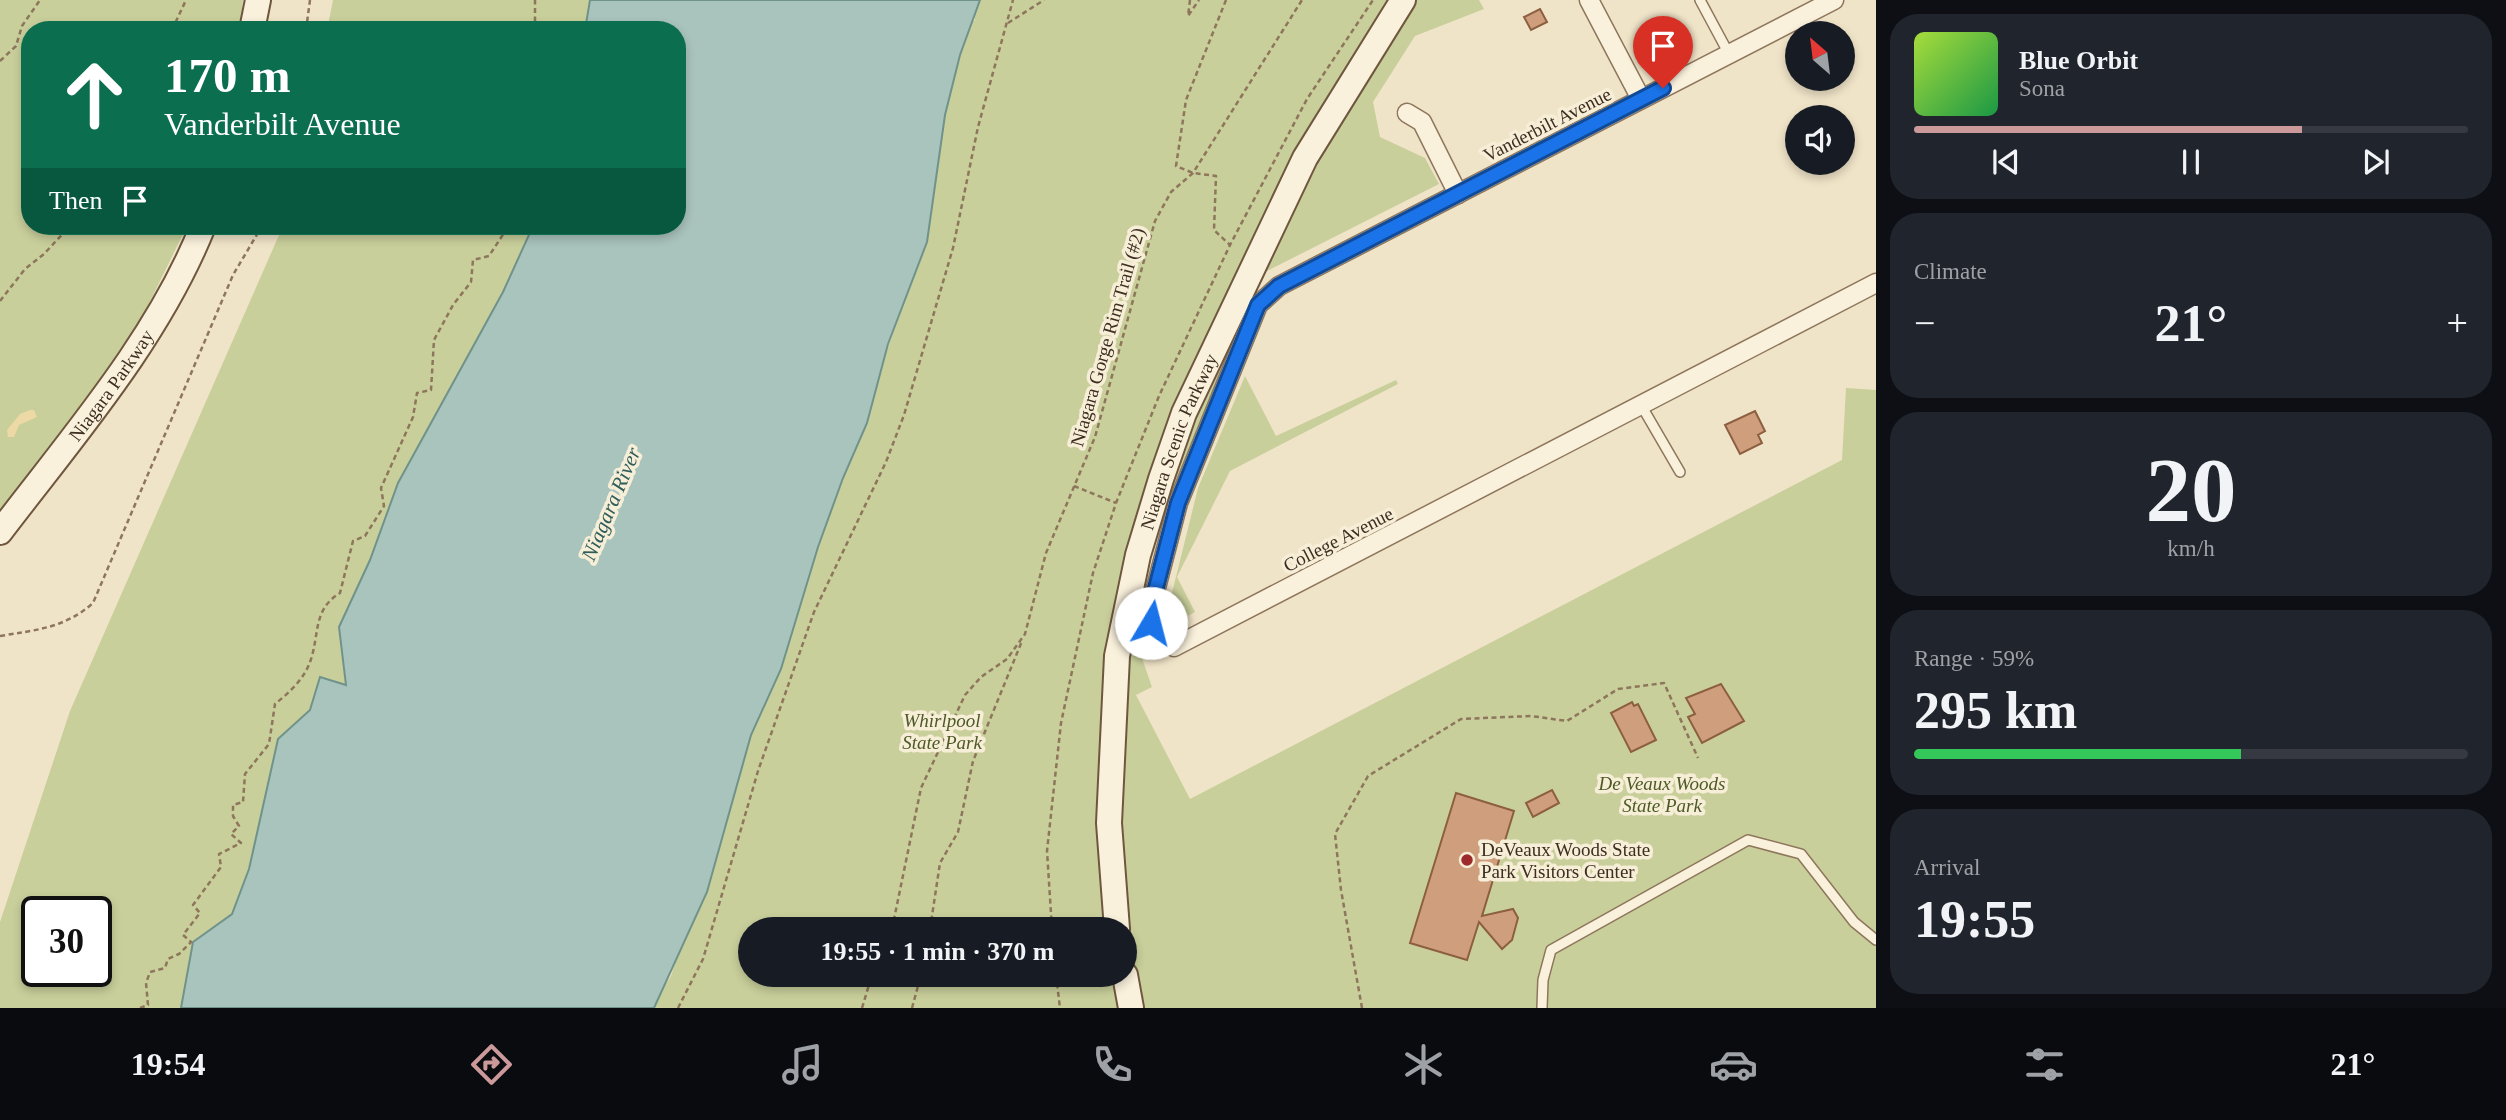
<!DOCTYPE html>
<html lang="en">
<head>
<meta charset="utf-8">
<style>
	body { margin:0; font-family:"Times New Roman",serif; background:#20242c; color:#f1f3f6; height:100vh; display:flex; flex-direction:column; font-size:26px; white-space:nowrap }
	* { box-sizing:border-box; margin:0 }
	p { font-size:23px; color:#9ea1a6 }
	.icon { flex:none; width:38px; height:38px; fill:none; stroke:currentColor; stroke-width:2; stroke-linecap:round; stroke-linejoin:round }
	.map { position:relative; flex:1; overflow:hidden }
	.drawer { display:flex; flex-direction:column; gap:14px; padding:14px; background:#0d0f14; width:630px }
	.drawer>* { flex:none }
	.top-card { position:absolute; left:21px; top:21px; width:665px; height:214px; border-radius:28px; box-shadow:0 4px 10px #0003; background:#0b6e4f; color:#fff; overflow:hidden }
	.needle { width:46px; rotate:332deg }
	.tools { position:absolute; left:1785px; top:21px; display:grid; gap:14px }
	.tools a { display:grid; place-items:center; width:70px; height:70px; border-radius:50%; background:#171b24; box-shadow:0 4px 10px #0003; font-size:35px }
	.speed { position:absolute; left:21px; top:896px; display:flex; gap:14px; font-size:35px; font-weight:700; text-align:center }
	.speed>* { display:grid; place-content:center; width:91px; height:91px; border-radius:50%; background:#171b24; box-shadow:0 4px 10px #0003; line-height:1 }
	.speed .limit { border:4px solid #111; border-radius:10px; background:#fff; color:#111 }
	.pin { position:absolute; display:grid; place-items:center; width:60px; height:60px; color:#fff; margin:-72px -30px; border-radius:50% 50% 50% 0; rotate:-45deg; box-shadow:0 0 7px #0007 }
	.pin .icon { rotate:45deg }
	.me { position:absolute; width:77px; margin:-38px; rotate:8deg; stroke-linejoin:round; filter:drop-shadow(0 0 5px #0008) }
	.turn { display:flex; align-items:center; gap:24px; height:147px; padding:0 28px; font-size:32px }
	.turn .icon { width:91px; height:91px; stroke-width:2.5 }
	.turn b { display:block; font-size:49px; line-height:60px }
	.then { display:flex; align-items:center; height:66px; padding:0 28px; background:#0003; gap:14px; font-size:26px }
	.big { font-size:52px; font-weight:800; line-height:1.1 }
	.drawer .card { flex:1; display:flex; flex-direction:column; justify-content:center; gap:10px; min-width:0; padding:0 24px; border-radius:28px; background:#20242c }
	.drawer .dial { align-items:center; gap:0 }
	.dial b { font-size:91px; line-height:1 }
	.song { display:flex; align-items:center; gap:21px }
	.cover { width:84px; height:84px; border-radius:10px; background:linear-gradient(135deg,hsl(80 70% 55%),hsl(140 70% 35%)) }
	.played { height:7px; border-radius:4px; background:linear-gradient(90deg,#cc999b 70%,#363941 70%) }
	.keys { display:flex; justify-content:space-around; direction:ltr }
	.heat { display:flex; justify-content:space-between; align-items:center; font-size:38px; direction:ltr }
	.charge { height:10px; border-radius:5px; background:linear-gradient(90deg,#34c759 59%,#363941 0) }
	.trip { position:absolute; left:738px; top:917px; width:399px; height:70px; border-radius:35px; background:#171b24; box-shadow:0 4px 10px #0003; font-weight:800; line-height:70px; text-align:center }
	.menu { display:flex; height:112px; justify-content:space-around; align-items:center; background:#090b0e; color:#9ea1a6 }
	.menu .icon { width:49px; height:49px }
	.menu .active { color:#cc999b }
	.menu b { font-size:32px; color:#f1f3f6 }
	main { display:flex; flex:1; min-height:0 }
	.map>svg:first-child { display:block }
	.green { fill:#c9cf9b; fill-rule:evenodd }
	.sand { fill:#ecd9a5 }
	.water { fill:#a9c4bc; stroke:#6f938a; stroke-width:2 }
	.building { fill:#cf9f7d; stroke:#8d5f41; stroke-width:2 }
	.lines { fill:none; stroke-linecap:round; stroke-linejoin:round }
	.lane-casing { stroke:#8d765c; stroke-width:12 }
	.street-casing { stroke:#8d765c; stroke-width:21 }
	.secondary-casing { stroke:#6f573f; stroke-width:28 }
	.path { stroke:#8d765c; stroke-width:2.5; stroke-dasharray:5 3.5; stroke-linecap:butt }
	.lane { stroke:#faf1dc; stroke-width:9 }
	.street { stroke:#faf1dc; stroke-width:18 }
	.secondary { stroke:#faf1dc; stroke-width:24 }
	.route-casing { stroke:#114b97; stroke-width:18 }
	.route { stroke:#1a73e8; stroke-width:12 }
	.poi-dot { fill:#9e2a2b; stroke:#f7eed8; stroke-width:2.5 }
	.labels { text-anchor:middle; stroke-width:7; stroke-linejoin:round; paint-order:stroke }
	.street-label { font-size:19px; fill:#3d2e20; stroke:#f7eed8 }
	.park-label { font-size:19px; font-style:italic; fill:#4d5a26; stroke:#f7eed8 }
	.poi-label { font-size:19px; fill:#3d2e20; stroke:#f7eed8; text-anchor:start }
	.water-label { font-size:21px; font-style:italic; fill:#2f5d5a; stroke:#f7eed8 }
</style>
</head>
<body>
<main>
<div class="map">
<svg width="1876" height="1008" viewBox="0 0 1876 1008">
	<rect width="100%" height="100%" fill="#f0e4c8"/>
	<g class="green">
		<path d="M0,0H243L240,30H30V226H187L133,336L0,512Z"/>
		<path d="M333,0H590L585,30H327Z"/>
		<path d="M967,0H1479L1484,9L1415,36L1373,102L1380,137L1425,158L1439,184L1261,274L1160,520L1133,632L1152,687L1136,695L1190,799L1842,460L1846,388L1876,390V1008H650L671,976L710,855L714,784L867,409L920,254L936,47L975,20ZM751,929H1125V975H751Z"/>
		<path d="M283,226H533L503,292L398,483L370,560L339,627L346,686L320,677L310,710L278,739L249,869L232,914L193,942L181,1008H0V922L70,711ZM37,912H96V971H37Z"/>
		<path d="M1245,376L1276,436L1396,380L1398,384L1230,471L1177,577L1195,612L1176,622L1167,613L1198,488Z"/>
	</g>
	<path class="sand" d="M30,410H34L37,417L19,425L14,437H8L7,430L20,414Z"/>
	<path class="water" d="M590,0H980L960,55L945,115L927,242L888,344L867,423L843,478L818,547L781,669L751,735L707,892L654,1008H181L193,942L232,914L249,869L278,739L310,710L320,677L346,685L339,627L370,560L398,483L503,292L533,226H677V30H585Z"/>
	<g class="building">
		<path d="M1540,9L1547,22L1531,30L1524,17Z"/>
		<path d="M1755,411L1765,431L1758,435L1762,443L1740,454L1725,425Z"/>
		<path d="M1721,684L1744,721L1702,743L1688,717L1695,714L1686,698Z"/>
		<path d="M1632,702L1634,706L1638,704L1656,740L1631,752L1611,713Z"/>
		<path d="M1552,790L1559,803L1533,817L1526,803Z"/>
		<path d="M1456,793L1514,811L1482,916L1513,909L1518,918L1512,940L1502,949L1479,922L1467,960L1410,943Z"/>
	</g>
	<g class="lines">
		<g class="lane-casing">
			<g id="lane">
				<path d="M1700,0L1729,54"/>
				<path d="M1641,405L1680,472"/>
				<path d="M1542,1008L1543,980L1551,950L1748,840L1801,854L1854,922L1876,940"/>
			</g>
		</g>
		<g class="street-casing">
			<g id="street">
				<path d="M1589,0L1641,99"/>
				<path d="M1834,0L1279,286L1258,305L1178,503L1151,607C1151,626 1157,638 1174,647L1876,283"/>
				<path d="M1407,113L1422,122L1458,194"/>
			</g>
		</g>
		<g class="secondary-casing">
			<g id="secondary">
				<path d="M252,30L258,0"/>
				<path id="s1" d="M0,532C73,436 158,339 203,226"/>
				<path id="s2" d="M1117,929L1109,823L1117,656L1138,555L1161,479L1184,413L1305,158L1403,0"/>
				<path d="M1125,975L1131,1008"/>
			</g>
		</g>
		<g class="path">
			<path d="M1190,0L1188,16L1199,0"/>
			<path d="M1226,0L1186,100L1176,166L1193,173L1216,176L1214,230L1230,245"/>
			<path d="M1008,23L1044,0"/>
			<path d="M172,30L186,0"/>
			<path d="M306,30L310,0"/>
			<path d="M535,30V0"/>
			<path d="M0,61L16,46L22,26L40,0"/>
			<path d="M0,301L25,269L44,254L70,226"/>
			<path d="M1074,486L1116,503"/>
			<path d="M0,636C36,630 65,628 93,603L233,275L262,226"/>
			<path d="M892,929L921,788L965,695L981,677L1007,659L1025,634L1046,553L1095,437L1155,221L1171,192L1193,173L1302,0"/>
			<path d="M930,929L940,863L958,832L973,761L1022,641"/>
			<path d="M1052,929L1047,851L1061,723L1093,573L1116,503L1159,396L1230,245L1307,99L1373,0"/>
			<path d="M1056,975L1060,1008"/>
			<path d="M140,1008L148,1005L146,983L150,972L165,968L168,959L179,954L191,942L183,935L200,913L193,905L221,867L219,854L241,843L231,834L239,826L233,816V805L243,802L245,774L269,744L275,704C289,693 304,679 310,662C320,635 312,610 340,593L353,541L365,536L384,506L381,488L413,417L417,393L431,390L434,340L453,305L471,282L473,260L489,256L504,233V226"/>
			<path d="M678,1008L703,959L758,771L814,612L886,462L904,415L953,248L978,127L1013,0"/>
			<path d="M862,1008L872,975"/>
			<path d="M912,1008L921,975"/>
			<path d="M1362,1008L1341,890L1335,834L1368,776L1461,719L1531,716L1567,721L1618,689L1664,683L1698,758"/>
		</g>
		<use href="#lane" class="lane"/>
		<use href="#street" class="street"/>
		<use href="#secondary" class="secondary"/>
	</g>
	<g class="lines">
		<g class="route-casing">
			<path id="route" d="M1151,623V607L1178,503L1258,305L1279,286L1663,88"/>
		</g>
		<use href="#route" class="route"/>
	</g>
	<circle class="poi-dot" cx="1467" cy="860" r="7"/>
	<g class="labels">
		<g class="street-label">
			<text transform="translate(1547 124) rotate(-27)" y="7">Vanderbilt Avenue</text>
			<text transform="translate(1107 337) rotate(-74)" y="7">Niagara Gorge Rim Trail (#2)</text>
			<text dy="7" stroke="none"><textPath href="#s1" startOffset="184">Niagara Parkway</textPath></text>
			<text dy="7" stroke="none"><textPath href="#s2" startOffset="497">Niagara Scenic Parkway</textPath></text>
			<text transform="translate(1338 539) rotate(-27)" y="7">College Avenue</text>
		</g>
		<g class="park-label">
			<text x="942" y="727">Whirlpool<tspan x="942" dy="22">State Park</tspan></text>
			<text x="1662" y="790">De Veaux Woods<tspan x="1662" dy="22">State Park</tspan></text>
		</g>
		<g class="poi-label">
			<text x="1481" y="856">DeVeaux Woods State<tspan x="1481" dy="22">Park Visitors Center</tspan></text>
		</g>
		<g class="water-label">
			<text transform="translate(611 504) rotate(-67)" y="7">Niagara River</text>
		</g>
	</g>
</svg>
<div class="tools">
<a><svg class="needle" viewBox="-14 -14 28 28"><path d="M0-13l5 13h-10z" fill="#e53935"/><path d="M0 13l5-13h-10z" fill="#9ea1a6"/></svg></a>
<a><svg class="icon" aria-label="sound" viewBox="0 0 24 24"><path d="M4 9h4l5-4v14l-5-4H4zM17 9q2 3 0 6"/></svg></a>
</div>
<div class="speed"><div class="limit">30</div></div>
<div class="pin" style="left:1663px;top:88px;background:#d93025"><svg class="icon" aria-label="arrive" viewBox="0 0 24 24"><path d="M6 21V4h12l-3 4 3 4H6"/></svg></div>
<svg class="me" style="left:1151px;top:623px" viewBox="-20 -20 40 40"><circle r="19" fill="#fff"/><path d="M0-13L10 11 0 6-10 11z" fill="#1a73e8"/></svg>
<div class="trip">19:55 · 1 min · 370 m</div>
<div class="top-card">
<div class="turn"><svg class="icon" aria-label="ahead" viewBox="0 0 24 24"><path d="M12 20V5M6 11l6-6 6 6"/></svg><div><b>170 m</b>Vanderbilt Avenue</div></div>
<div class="then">Then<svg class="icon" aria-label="arrive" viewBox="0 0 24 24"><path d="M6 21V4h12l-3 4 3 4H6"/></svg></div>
</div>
</div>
<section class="drawer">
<div class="card">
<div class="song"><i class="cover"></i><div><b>Blue Orbit</b><p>Sona</p></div></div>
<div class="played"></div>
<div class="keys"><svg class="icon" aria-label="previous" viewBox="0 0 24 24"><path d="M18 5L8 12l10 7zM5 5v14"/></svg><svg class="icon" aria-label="pause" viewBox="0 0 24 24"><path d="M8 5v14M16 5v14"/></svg><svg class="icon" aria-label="next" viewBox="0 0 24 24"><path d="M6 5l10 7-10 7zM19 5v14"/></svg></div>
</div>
<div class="card"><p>Climate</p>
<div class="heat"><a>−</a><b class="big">21°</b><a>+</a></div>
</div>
<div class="card dial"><b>20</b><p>km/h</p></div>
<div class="card"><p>Range · 59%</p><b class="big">295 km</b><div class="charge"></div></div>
<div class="card"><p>Arrival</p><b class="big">19:55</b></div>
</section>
</main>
<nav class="menu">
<b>19:54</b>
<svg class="icon active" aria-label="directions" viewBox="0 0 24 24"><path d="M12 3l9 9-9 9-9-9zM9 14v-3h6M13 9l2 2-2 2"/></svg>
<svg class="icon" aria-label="music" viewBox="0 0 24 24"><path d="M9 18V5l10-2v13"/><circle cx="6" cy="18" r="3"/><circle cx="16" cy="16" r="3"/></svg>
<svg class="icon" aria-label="phone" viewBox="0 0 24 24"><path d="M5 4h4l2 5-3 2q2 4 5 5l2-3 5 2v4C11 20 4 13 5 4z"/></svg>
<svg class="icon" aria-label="climate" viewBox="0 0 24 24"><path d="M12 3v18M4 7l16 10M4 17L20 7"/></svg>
<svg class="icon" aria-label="car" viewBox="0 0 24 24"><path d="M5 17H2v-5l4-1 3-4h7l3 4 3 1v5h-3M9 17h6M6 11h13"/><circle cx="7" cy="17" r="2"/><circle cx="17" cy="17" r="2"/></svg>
<svg class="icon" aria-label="filters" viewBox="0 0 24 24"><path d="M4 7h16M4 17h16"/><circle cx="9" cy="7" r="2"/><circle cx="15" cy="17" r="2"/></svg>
<b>21°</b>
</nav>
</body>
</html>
